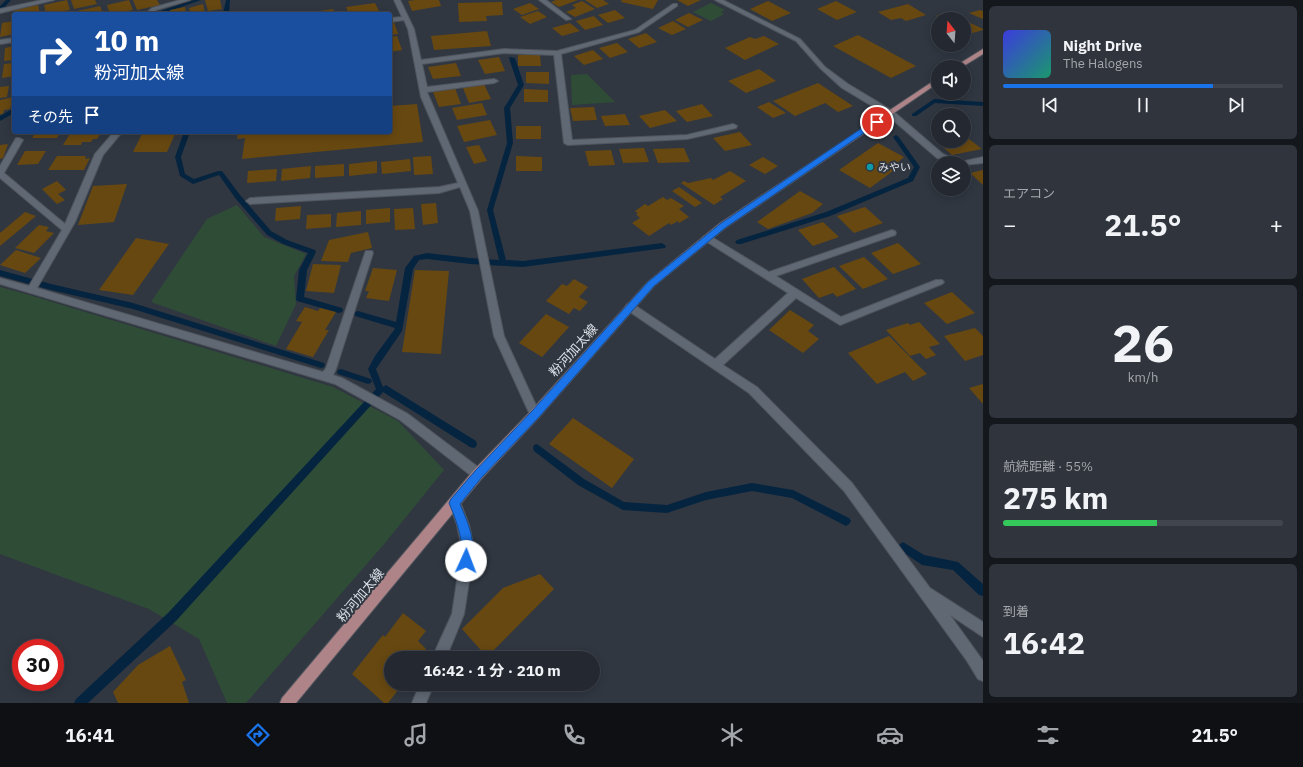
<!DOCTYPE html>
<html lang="ja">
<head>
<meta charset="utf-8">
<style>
	body { margin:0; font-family:"IBM Plex Sans","Noto Sans JP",sans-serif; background:#30353d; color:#f1f3f6; height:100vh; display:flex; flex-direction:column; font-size:15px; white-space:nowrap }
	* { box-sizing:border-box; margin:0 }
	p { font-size:13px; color:#a3a6ab }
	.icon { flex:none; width:22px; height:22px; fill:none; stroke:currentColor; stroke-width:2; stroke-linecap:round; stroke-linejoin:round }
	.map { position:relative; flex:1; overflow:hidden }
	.details { display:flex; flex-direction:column; gap:6px; padding:6px; background:#14171b; width:320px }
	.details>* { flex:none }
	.banner { position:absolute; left:12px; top:12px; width:380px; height:122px; border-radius:4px; box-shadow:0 2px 10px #0003,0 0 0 1px #41454d; background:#1a4fa0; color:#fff; overflow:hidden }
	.needle { width:26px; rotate:343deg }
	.tools { position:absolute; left:931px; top:12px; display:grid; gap:8px }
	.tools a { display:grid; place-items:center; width:40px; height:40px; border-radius:50%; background:#242931; box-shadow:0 2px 10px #0003,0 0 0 1px #41454d; font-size:20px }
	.speed { position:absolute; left:12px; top:639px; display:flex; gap:8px; font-size:20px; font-weight:700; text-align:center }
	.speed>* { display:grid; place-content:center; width:52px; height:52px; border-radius:50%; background:#242931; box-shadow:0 2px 10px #0003,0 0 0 1px #41454d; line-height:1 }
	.speed .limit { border:6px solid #d22; background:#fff; color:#111 }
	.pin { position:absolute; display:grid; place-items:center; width:34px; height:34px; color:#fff; margin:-17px; border:2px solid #fff; border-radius:50%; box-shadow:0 1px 4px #0007 }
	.me { position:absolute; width:44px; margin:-22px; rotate:2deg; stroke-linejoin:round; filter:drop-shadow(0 0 3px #0008) }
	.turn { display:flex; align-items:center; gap:14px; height:84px; padding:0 16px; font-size:18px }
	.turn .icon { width:52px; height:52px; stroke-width:2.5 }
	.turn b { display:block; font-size:28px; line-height:34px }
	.then { display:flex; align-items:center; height:38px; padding:0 16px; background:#0003; gap:8px; font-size:15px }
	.big { font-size:30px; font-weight:700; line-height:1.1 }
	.details .card { flex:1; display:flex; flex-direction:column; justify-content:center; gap:6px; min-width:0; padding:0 14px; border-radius:6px; background:#30353d }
	.details .dial { align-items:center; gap:0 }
	.dial b { font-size:52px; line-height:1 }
	.song { display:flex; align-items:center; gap:12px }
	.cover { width:48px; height:48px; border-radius:6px; background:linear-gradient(135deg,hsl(240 70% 55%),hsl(160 70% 35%)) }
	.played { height:4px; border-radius:2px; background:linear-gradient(90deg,#1a73e8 75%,#41454d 75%) }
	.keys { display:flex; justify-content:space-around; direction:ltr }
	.heat { display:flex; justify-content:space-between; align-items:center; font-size:22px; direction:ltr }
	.charge { height:6px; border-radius:3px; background:linear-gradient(90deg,#34c759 55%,#41454d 0) }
	.trip { position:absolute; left:384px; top:651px; width:216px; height:40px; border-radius:20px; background:#242931; box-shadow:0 2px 10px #0003,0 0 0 1px #41454d; font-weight:700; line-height:40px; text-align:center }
	.tab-bar { display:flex; height:64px; justify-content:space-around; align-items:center; background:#0e1014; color:#a3a6ab }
	.tab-bar .icon { width:28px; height:28px }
	.tab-bar .active { color:#1a73e8 }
	.tab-bar b { font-size:18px; color:#f1f3f6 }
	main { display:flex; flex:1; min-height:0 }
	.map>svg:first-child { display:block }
	.green { fill:#2f4d36 }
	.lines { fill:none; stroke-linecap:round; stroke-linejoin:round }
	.stream { fill:#052440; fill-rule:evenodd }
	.building { fill:#674811 }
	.minor-casing { stroke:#4f545d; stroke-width:2 }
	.major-casing { stroke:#4f545d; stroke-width:2 }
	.minor { fill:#5f6873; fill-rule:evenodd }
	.major { fill:#ae8488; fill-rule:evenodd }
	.route { fill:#1a73e8; stroke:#114b97 }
	.culture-dot { fill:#0f9aa8; stroke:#303741; stroke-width:1.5 }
	.labels { text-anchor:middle; stroke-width:4; stroke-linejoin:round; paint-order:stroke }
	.far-poi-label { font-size:11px; fill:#dce0e7; stroke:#303741; text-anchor:start }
	.street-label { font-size:13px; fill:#dce0e7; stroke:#303741 }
</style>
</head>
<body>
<main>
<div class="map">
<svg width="983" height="703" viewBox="0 0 983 703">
	<rect width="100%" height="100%" fill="#303741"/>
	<g class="green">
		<path d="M711,3L725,10L721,12L724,14L711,21L693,12Z"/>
		<path d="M587,74L615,102L572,105L571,75Z"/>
		<path d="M237,205L264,237L306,254L294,276L296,304L276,346L151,302L207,219Z"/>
		<path d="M0,287L29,295L333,387L398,421L444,470L385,543L246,703H227L199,639L149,609L0,554Z"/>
	</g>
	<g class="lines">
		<g class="stream">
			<path d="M6,0H11L3,9H0V6Z"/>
			<path d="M194,0H201L161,14L154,13Z"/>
			<path d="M226,0H230L229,14H223Z"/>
			<path d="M510,57L515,58L524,85L510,108L513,143L493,210L506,260L523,261L662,243L666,246L665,248L523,267L470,264L427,259L419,260L413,269L402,331L376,369L383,387L386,385L389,387L476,441L477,444L476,447L473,448L470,447L383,392L176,621L88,703H74L76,699L168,613L376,389L368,369L375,356L394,330L395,328L355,316L354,314L355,312L358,311L396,322L405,268L414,256L427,253L470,258L499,260L487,210L507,143L504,108L518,85L509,58Z"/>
			<path d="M934,99L983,102V106L935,103L916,116H912V114Z"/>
			<path d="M14,108V113L0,121V116Z"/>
			<path d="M184,132H190L181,157L185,174L194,179L218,171H222L240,195L271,231L287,240L315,250L316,252L307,270L304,297L342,308L343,310L342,312L339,313L297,301L296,299L299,270L308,253L283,244L267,235L236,199L219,175L193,184L180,176L175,157Z"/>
			<path d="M896,135L898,136L920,167L913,181L830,216L741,244H737L735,242L737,240L826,212L908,178L914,167L893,137Z"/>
			<path d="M0,270L51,284L133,303L321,362L324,363L325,365L324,367L321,368L133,309L51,290L0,276Z"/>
			<path d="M341,369L371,379L372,381L371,383L368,384L338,374L337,372L338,370Z"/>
			<path d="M537,444L584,479L624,502L667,505L706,492L752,483L793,490L849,518L851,521L849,524L846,526L792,498L752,491L706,500L667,513L623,510L578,485L534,451L533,448L534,445Z"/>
			<path d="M903,542L924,555L958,562L983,584V596L979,595L953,570L922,565L900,550L898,547L900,544Z"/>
		</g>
	</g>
	<g class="building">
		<path d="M67,0L70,10L46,14L44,5Z"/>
		<path d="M71,0H95L97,4L74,9Z"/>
		<path d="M129,0L133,10L110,14L107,5Z"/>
		<path d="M133,0H157L160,5L137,10Z"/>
		<path d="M205,0H220L222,9L208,11Z"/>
		<path d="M415,0H439L441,6L412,11L408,1Z"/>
		<path d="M556,0H578L559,7L551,2Z"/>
		<path d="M585,0H603L609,4L597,8Z"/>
		<path d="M622,0H658L653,9L621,2Z"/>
		<path d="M677,0H701L688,6Z"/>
		<path d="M582,1L595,9L575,17L566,12L576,8L572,5Z"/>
		<path d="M768,1L791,13L772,21L750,9Z"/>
		<path d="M836,1L857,12L837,20L817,9Z"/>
		<path d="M502,2L503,15L486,16L487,21L459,22L458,3Z"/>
		<path d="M375,3L379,11L349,14L346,7Z"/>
		<path d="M530,3L539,9L522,15L513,9Z"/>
		<path d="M203,4L205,14H191L189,8Z"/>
		<path d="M908,4L926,15L906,21L901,18L891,20L878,12Z"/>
		<path d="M38,5L40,14H15L14,10Z"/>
		<path d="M100,6L103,14H78L77,11Z"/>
		<path d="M185,7L186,14H171L170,10Z"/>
		<path d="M333,9L335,14H306V13Z"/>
		<path d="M615,10L625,18L608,23L598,15Z"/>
		<path d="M980,10L983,11V19L969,13Z"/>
		<path d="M538,11L547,17L530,24L520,17Z"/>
		<path d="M947,12L962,19H941L936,16Z"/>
		<path d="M689,13L703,20L688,27L675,20Z"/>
		<path d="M594,16L603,25L585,30L576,21Z"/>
		<path d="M964,20L983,29V30L969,34L964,31Z"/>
		<path d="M14,21V34L0,37L2,23Z"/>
		<path d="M673,21L686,29L672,35L658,28Z"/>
		<path d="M394,22L398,34L390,35V23Z"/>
		<path d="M570,23L580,31L562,36L552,28Z"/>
		<path d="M487,31L491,46L434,50L431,36Z"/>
		<path d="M646,33L657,42L639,48L628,39Z"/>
		<path d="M858,35L916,66L891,78L833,46Z"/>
		<path d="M397,36L402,50L390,52V37Z"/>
		<path d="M764,36L779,44L745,60L725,48L750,37L755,39Z"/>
		<path d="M617,43L628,52L610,58L599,48Z"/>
		<path d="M14,46V60L4,61L5,48Z"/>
		<path d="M593,50L603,59L584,65L574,56Z"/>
		<path d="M518,55H540L541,66H518Z"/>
		<path d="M499,57L505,71L485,74L478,60Z"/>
		<path d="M14,63V76L2,78L4,64Z"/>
		<path d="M456,63L461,76L433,79L428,67Z"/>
		<path d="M759,69L776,81L746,93L728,81Z"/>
		<path d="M526,72H549V84L526,83Z"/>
		<path d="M818,83L853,106L838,112L825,103L795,116L773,101Z"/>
		<path d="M484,84L491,99L469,103L463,88Z"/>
		<path d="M9,86L7,97L0,98V87Z"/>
		<path d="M455,88L461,104L439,107L433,92Z"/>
		<path d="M524,89L548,90V102H524Z"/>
		<path d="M14,97V104L11,105L10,109L4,110L3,114H0V100Z"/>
		<path d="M769,102L786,113L773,118L757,107Z"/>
		<path d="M482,103L487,115L457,120L452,108Z"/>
		<path d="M417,104L423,142L242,159L245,138L237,139L238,132H390V106Z"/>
		<path d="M702,104L713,116L687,122L676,111Z"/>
		<path d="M594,107L597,120L573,121L570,108Z"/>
		<path d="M665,110L677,121L650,128L639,116Z"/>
		<path d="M625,114L630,125L605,126L601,116Z"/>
		<path d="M490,120L497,135L464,142L457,126Z"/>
		<rect x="516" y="126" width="25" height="13"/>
		<path d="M36,132H61L57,138H32Z"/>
		<path d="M71,132H102L97,139H93L91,142H82L81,145H63Z"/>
		<path d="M143,132H176L167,152H133Z"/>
		<path d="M740,132L752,145L725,151L713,138Z"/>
		<path d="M964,135L982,149L952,155L936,141H964Z"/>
		<path d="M878,143L904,157L897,163L901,165L870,188L839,170Z"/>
		<path d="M8,144L3,158L0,159V145Z"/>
		<path d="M479,145L487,161L474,164L466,147Z"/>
		<path d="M644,148L649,162L623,163L619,149Z"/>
		<path d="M684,148L690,162L658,163L653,149Z"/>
		<path d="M611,150L615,165L589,166L585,151Z"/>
		<path d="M25,151H46L38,164L17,165Z"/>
		<path d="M57,156H86L85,159L90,158L84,170H48Z"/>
		<path d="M431,156L433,174L414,175L413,157Z"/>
		<path d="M516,156L542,157V171H516Z"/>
		<path d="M763,157L778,166L765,174L749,165Z"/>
		<path d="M410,159L411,171L382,174L381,162Z"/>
		<path d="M377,161V173L349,176V164Z"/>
		<path d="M344,164V176L315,178V166Z"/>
		<path d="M311,166L310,178L281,181L282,169Z"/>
		<path d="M277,169L276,181L247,183L248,171Z"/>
		<path d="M983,170V185L970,173Z"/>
		<path d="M730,171L746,181L720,197L723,199L714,205L681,183L684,181L688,183L711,178L713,180Z"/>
		<path d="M57,181L66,190L58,194L65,200L57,204L42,189Z"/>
		<path d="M127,184L114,222L78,225L93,186Z"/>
		<path d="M679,187L702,203L695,207L672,191Z"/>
		<path d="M800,191L823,204L812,213L768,229L757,222Z"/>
		<path d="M663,197L667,200L671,198L684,206L679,209L689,217L679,223L678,221L671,225L669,223L649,236L632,223L640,218L636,214L638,213L635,211L645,204L648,206Z"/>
		<path d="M436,203L438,223L423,225L421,204Z"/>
		<path d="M301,206L300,219L275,221L276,208Z"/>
		<path d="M865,207L883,223L854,233L837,216Z"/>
		<path d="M390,208V222L366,224V210Z"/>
		<path d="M413,208L415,229L395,230L394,209Z"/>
		<path d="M361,211V225L336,227L337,213Z"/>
		<path d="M25,212L36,216L0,246V233Z"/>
		<path d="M331,214V227L306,229L307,215Z"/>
		<path d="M823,222L839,237L813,246L798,230Z"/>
		<path d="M39,225L49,227L46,231L54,233L34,253L15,248Z"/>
		<path d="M368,232L372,248L351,253L348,262L321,261L329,240Z"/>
		<path d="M136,238L169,244L133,295L99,290Z"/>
		<path d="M898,243L921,264L893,274L871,253Z"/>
		<path d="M16,250L41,258L25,273L0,265Z"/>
		<path d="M864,257L888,279L863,289L839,266Z"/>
		<path d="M313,264L341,265L334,293L306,291Z"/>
		<path d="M834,267L856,289L837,297L833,293L819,298L802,279Z"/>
		<path d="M373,268L397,270L389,301L366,298L369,291H365Z"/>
		<path d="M415,270L449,271L441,354L402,352Z"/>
		<path d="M574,279L588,287L579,297L588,302L580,311L574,308L569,314L546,301L562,284L567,286Z"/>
		<path d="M952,292L975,313L947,324L924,303Z"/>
		<path d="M305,307L318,311L320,308L336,312L325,330H329L313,357L286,349L302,322L296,321Z"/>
		<path d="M790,310L814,325L808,331L819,339L803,353L769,330Z"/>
		<path d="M546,314L569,327L542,357L519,343Z"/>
		<path d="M919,322L940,344L929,347L936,355L926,359L920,353L910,356L886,330L908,323L910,325Z"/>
		<path d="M975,328L983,336V355L965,361L944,336Z"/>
		<path d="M889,336L927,374L913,381L905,372L877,384L848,353Z"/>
		<path d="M983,384V404L969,388Z"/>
		<path d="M573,418L634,459L612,488L549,444Z"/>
		<path d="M540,574L554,589L487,657L462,629L503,588Z"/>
		<path d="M403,613L426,631L418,641L426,649L420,658H391V684H403L388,703H384L352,674L383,635L385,637Z"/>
		<path d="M170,646L186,680L182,682L189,703H118L113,692L138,665Z"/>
	</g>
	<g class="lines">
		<g class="minor-casing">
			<g id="minor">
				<path d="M42,0H54L0,13V9Z"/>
				<path d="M180,0H190L156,10L152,14H145L152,8Z"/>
				<path d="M394,0H400L414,29L421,60L504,49L557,51L635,30L673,4H677V6L639,32L561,54L572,140L687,135L733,124L737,126L736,128L687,139L568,145L564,143L554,55L504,53L422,64L427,87L494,79L498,81L494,83L427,92L478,211L504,336L540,414L539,417L535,419L531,417L494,336L470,211L460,187L439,193L250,204L246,201L250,198L439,187L458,183L421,97L408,29L404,20L390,22V18L402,17Z"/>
				<path d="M539,0H546L571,19L566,20Z"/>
				<path d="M715,0H723L800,39L825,67L848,84L893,111L943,154L960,162L983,157V163L964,165V163H949L937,158L887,115L842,88L821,69L796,41Z"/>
				<path d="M14,38V42L0,44V40Z"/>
				<path d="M114,132H122L103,155L75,222L37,288L323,372L326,368L365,253L366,251H372L373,253L336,369L333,375L342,378L408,414L482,470L484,474L482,478L478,479L474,478L400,420L335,384L0,284V278L29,286L62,230L0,178V166L16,138H19L23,140L4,173L65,224L95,154Z"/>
				<path d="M892,230L895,231L896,233L895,235L776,276L841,317L936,280H942L944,282L942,284L840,325L796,298L723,365L757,387L852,483L930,588L983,622V637L950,615L983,661V681L978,679L967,661L844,491L749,393L627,310L625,307L627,304H633L715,359L788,293L704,240L703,238L704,236H710L769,272Z"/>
				<path d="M455,497L459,499L469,525L474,548L464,614L446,658H432L452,614L462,548L457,525L449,503L451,499Z"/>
				<path d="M420,684H434L426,703H412Z"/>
			</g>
		</g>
		<g class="major-casing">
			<g id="major">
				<path d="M983,49V54L962,67H954Z"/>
				<path d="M938,78V83L725,228L654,286L539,417L482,478L296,703H280L282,698L474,470L531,411L648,282L719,224Z"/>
			</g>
		</g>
		<use href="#minor" class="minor"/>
		<use href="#major" class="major"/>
	</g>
	<path class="route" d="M874,120L880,122L725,228L654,286L539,417L482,477L460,504C468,523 478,545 470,565L466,567L462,565C459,559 463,553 462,546C460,531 455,517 449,503L451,499L475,471L532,411L648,282L720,224Z"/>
	<circle class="culture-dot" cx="870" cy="167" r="4"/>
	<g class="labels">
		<g class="far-poi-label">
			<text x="878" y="171">みやい</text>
		</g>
		<g class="street-label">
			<text transform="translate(573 350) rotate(-48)" y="5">粉河加太線</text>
			<text transform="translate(360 595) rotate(-50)" y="5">粉河加太線</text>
		</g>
	</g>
</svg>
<div class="tools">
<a><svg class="needle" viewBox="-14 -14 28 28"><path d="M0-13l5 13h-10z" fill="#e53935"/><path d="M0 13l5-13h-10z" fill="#a3a6ab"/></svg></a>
<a><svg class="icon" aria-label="sound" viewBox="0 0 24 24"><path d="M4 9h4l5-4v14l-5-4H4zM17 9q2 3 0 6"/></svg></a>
<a><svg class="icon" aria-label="search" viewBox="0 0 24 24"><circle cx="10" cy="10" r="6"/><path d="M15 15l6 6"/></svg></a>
<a><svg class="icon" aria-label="layers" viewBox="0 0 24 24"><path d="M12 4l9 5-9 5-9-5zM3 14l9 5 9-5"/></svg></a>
</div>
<div class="speed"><div class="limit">30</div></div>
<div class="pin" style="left:877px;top:122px;background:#d93025"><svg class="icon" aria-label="arrive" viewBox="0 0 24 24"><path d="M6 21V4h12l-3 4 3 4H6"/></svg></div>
<svg class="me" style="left:466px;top:561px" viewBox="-20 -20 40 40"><circle r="19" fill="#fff"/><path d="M0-13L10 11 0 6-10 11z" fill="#1a73e8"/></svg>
<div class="trip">16:42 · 1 分 · 210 m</div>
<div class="banner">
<div class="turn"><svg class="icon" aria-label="right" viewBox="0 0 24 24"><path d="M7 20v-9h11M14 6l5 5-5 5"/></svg><div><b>10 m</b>粉河加太線</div></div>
<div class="then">その先<svg class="icon" aria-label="arrive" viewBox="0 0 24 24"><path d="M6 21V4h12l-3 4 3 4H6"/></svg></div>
</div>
</div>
<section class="details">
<div class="card">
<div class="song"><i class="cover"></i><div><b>Night Drive</b><p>The Halogens</p></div></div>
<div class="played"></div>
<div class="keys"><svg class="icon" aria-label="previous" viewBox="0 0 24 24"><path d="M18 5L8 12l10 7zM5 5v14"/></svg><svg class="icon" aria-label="pause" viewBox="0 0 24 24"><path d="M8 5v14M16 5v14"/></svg><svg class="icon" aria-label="next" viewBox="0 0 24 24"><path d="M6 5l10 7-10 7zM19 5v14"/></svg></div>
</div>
<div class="card"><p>エアコン</p>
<div class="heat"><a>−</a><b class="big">21.5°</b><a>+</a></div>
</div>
<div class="card dial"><b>26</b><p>km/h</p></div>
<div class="card"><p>航続距離 · 55%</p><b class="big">275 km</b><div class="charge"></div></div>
<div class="card"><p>到着</p><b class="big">16:42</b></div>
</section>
</main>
<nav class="tab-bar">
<b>16:41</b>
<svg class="icon active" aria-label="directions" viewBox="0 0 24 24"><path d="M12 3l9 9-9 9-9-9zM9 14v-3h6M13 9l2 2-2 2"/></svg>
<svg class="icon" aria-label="music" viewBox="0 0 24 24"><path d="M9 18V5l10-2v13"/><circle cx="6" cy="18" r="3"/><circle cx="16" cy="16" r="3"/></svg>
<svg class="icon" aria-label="phone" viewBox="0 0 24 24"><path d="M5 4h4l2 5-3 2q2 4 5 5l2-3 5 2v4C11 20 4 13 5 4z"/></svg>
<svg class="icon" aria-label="climate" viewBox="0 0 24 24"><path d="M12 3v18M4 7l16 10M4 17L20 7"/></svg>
<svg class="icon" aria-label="car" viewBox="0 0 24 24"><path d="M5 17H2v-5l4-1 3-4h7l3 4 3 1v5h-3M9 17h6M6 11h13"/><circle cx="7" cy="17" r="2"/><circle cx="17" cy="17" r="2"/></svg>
<svg class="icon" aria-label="filters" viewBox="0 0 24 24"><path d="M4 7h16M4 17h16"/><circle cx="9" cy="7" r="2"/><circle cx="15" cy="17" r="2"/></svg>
<b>21.5°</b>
</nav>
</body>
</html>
